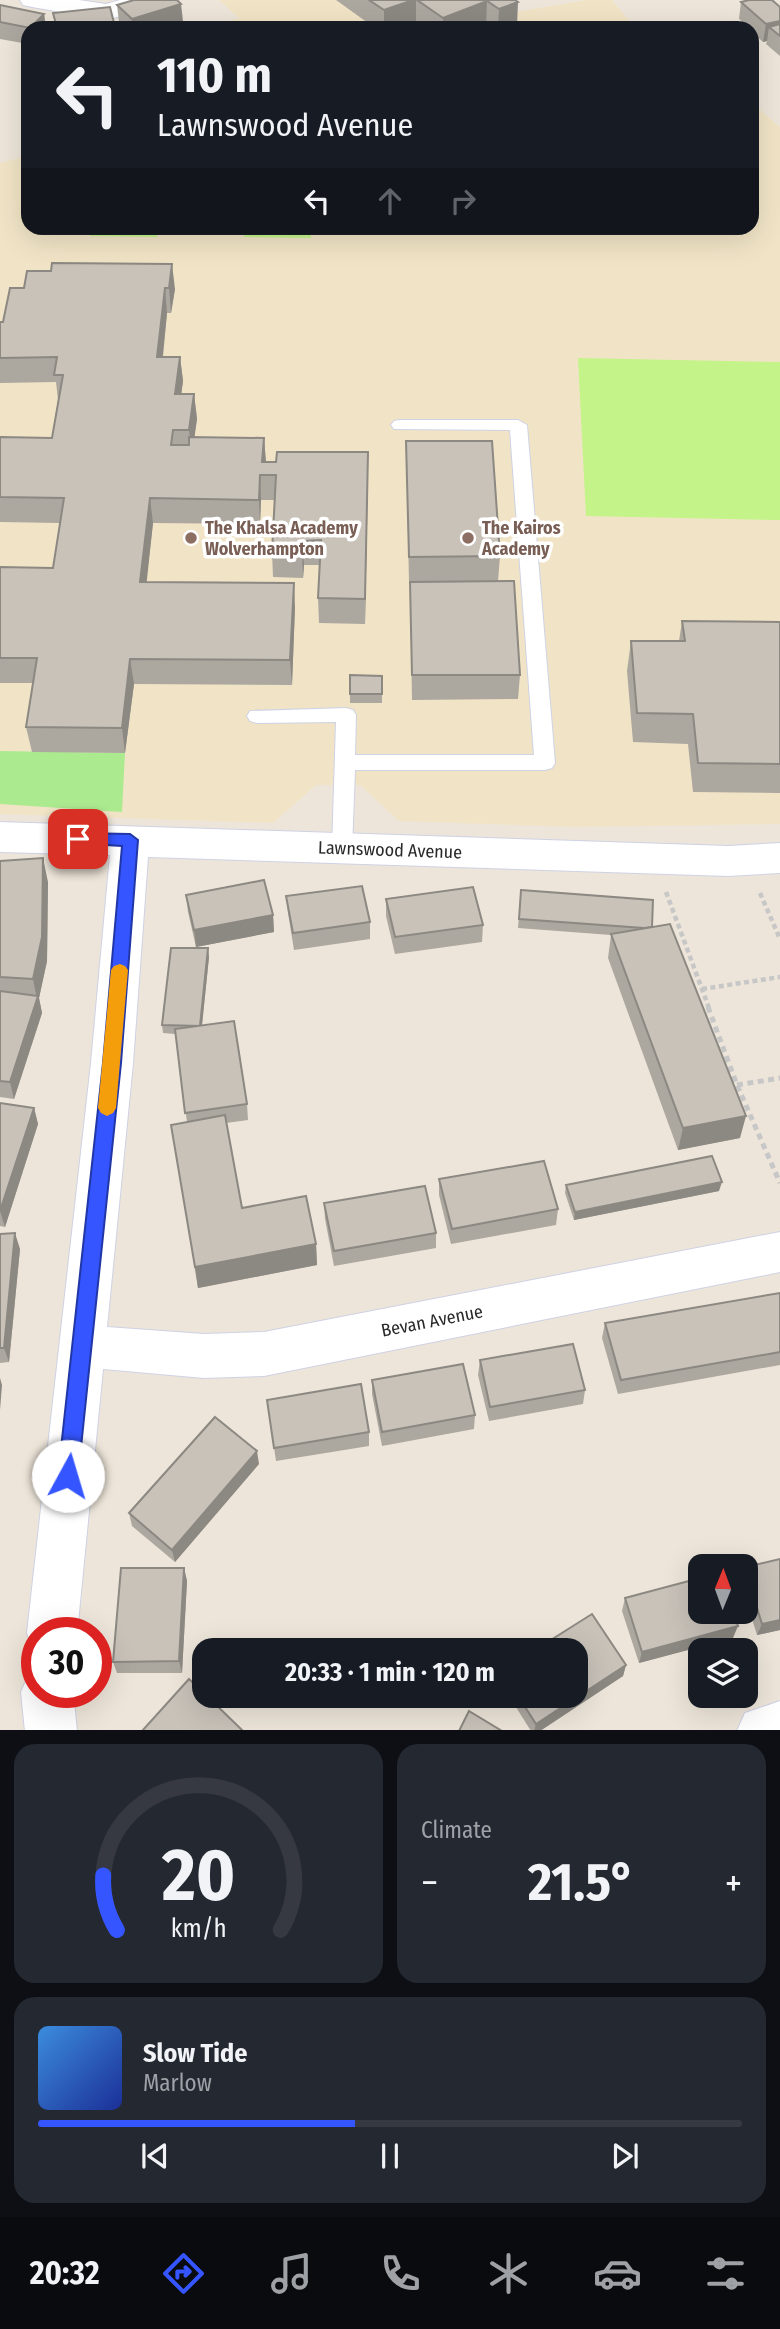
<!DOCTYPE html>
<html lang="en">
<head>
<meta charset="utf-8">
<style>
	body { margin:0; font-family:"Fira Sans Condensed",sans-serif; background:#242831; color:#f1f3f6; height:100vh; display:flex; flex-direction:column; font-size:26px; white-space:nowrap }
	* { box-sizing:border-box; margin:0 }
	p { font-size:23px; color:#9ea1a6 }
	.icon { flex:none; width:38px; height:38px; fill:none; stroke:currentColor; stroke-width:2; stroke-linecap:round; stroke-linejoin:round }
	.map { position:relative; height:1730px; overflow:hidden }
	.drawer { display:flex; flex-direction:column; gap:14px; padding:14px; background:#0d0f14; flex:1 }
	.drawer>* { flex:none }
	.top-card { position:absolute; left:21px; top:21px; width:738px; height:214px; border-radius:21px; box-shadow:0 7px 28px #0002; background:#171b24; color:#f1f3f6; overflow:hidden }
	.needle { width:46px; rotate:1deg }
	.fabs { position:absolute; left:688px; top:1554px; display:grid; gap:14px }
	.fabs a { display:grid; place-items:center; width:70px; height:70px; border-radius:14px; background:#171b24; box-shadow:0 7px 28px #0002; font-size:35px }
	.speed { position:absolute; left:21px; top:1617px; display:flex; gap:14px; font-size:35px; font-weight:700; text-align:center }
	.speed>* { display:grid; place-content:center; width:91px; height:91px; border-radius:50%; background:#171b24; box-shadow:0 7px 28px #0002; line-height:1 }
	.speed .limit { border:10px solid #d22; background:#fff; color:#111 }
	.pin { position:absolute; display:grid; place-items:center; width:60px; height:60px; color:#fff; margin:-30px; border-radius:14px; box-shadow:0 4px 10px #0006 }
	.me { position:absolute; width:77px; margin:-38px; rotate:6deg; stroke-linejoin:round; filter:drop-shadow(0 0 5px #0008) }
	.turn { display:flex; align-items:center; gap:24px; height:147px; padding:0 21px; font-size:32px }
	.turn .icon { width:91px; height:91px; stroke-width:2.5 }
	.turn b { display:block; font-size:49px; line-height:60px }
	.lanes { display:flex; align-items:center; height:66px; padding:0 21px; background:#0003; justify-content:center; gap:35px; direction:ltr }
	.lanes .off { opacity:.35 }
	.big { font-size:52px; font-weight:700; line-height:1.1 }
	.drawer .card { flex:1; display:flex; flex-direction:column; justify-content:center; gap:10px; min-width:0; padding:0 24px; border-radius:21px; background:#242831 }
	.drawer .dial { align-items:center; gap:0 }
	.dial svg { height:182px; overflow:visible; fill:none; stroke:#363941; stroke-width:7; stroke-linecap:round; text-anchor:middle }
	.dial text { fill:#f1f3f6; stroke:none }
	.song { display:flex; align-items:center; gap:21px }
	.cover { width:84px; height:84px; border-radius:10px; background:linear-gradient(135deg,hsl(210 70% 55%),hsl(230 70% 35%)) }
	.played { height:7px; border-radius:4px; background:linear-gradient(90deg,#3455ff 45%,#363941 45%) }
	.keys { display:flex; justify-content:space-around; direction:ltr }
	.heat { display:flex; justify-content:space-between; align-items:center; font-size:38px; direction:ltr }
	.drawer .tiles { flex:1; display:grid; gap:14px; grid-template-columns:1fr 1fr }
	.card:last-child { grid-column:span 2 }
	.trip { position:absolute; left:192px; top:1638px; width:396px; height:70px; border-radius:21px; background:#171b24; box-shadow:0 7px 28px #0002; font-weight:700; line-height:70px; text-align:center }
	.dock { display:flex; height:112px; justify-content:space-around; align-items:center; background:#090b0e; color:#9ea1a6 }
	.dock .icon { width:49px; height:49px }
	.dock .active { color:#3455ff }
	.dock b { font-size:32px; color:#f1f3f6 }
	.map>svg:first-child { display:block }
	.education { fill:#f1e4c6 }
	.green { fill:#acea8f }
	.pitch { fill:#c4f389 }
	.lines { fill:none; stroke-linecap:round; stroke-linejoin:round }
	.service-casing { stroke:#ced2e4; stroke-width:2 }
	.minor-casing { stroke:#ced2e4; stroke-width:2 }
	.path-far1 { stroke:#c7c7c7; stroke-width:4.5; stroke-dasharray:5 3.5; stroke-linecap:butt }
	.path { stroke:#c7c7c7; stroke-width:5; stroke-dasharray:6 4.5; stroke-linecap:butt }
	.service { fill:#fff; fill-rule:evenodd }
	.minor { fill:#fff; fill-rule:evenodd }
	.wall { fill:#aca79f }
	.shaded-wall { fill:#8c8882 }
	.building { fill:#c8c2b9; stroke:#8c8882; stroke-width:2 }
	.route { fill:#3455ff; stroke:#2237a6; stroke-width:2 }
	.slow { fill:#f59e0b }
	.education-dot { fill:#8d6e63; stroke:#fff; stroke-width:2.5 }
	.labels { text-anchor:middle; stroke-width:7; stroke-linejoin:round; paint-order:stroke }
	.education-label { font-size:18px; font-weight:bold; fill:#785e54; stroke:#fff; text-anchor:start }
	.street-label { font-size:18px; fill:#292929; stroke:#fff }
</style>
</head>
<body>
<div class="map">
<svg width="780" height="1731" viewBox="0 0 780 1731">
	<rect width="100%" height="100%" fill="#ede5d9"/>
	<g class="education">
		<path d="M219,0H508L516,12L586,0H612L635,28H206L239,18Z"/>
		<path d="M753,104L780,127V824L573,827L399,821L360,785H316L273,823L0,814V163L28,156V228H752Z"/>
	</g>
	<path class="green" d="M0,751L125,753L122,812L0,804Z"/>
	<g class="pitch">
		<path d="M92,228H158L157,237L90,236Z"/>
		<path d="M245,228H311V238L244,237Z"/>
		<path d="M578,358L780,362V520L586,516Z"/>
	</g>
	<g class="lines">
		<g class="service-casing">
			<path id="service" d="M400,420H518L527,425L555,763L552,768L545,770H355L352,849L349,855L342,857L335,855L332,849L336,722L257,723L250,721L247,716L250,711L346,708L353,710L356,715L355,755H534L510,430L394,429L391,425L394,421Z"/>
		</g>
		<g class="minor-casing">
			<g id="minor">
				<path d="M20,0H79L106,4L120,0H159L156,5L107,20L32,7L23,5Z"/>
				<path d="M0,822L728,846L780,843V873L728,876L148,857L133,1063L107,1327L204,1334L264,1332L780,1232V1272L264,1376L204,1378L103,1369L77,1633H37V1652L34,1651L27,1633L91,1063L110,855L0,852Z"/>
				<path d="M37,1671V1692H73L77,1731H25L21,1692L29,1674Z"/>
				<path d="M780,1701V1731H737L745,1713Z"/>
			</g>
		</g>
		<g class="path-far1">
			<path d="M666,892L709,1008"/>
			<path d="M760,893L780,939"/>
			<path d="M702,989L780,977"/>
		</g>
		<g class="path">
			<path d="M708,1007L737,1085L780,1183"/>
			<path d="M737,1085L780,1078"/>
		</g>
		<use href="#service" class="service"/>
		<use href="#minor" class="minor"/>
	</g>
	<g class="wall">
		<path d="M336,0H515L517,26L512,28H490L486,25L478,28H423L416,23L401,28H375Z"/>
		<path d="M741,2L780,7V56L766,44L767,41L763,42L752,32V28H749L739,19Z"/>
		<path d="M0,5L44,14L46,28H28V44L0,39Z"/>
		<path d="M117,5L183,21L160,28H126L119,22Z"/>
		<path d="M27,271L175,289L171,313H167L163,357H180L183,381L181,394H194L197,419L194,437L264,438L266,462H276L368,452L365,624L319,623L318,598L320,565H304L303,578L273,577L272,552L275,500H261L260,524L153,523L146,582L295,607L292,685L134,684L125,753L32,752L26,727L34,683H0V567L53,568L60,523L0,522V437L52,438L58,400L56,382L0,383V322H3L24,288Z"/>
		<path d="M406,441L500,556L498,581L520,675L518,699L412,700L410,582H409Z"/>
		<path d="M682,621L780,622V793L693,792L688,744L633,742L627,671L631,641H679Z"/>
		<path d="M350,675L382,676V703H350Z"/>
		<path d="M0,861L48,882L47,961L39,998L42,1013L14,1099L0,1097Z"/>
		<path d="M521,890L652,927L740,1138L678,1150L608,958L611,935L518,928Z"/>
		<path d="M186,895L273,915L274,932L196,947L188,912Z"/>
		<path d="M286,896L370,922V939L294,950L288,913Z"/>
		<path d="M386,899L483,925L482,942L395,954L386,916Z"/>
		<path d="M209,957L202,1026L247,1104L248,1120L226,1123L242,1208L316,1244L317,1265L198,1288L171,1125L187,1122L175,1034L163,1033L162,1025Z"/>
		<path d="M0,1103L34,1108L38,1124L5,1227L0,1226Z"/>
		<path d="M439,1179L558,1209L556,1225L451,1244L439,1195Z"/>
		<path d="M566,1185L719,1191L574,1220L565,1193Z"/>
		<path d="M324,1203L436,1233V1248L334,1266L325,1219Z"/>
		<path d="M0,1234L20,1249L9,1362L0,1363Z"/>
		<path d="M780,1293V1365L618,1394L602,1338L605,1323Z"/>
		<path d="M480,1360L585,1390L583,1404L489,1421L478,1375Z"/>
		<path d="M372,1380L475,1415L474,1429L382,1446L372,1394Z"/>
		<path d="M267,1400L369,1432V1446L276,1461Z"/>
		<path d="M259,1464L175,1562L132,1526L129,1513Z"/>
		<path d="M780,1559V1630L757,1635L746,1600V1567Z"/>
		<path d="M184,1568L187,1581L182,1673H117L113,1662Z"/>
		<path d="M625,1598L733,1638L639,1663L622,1611Z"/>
		<path d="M626,1665L623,1676L540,1731H531L509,1696H576Z"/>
	</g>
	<g class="shaded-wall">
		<path d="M413,0H416V23L401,28H384V10Z"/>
		<path d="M487,1L486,25L478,28H443V18Z"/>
		<path d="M518,2L517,26L512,28H498L499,9Z"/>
		<path d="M181,4L183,21L160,28H133L132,19Z"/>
		<path d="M44,14L46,28H30Z"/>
		<path d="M780,21V36L769,27L767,41L763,42L766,24Z"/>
		<path d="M114,23V28H64Z"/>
		<path d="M172,264L175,289L171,313L169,288Z"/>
		<path d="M165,288L167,313L160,382L157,357Z"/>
		<path d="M180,357L183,381L178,419L175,394Z"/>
		<path d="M194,394L197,419L192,455L189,430Z"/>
		<path d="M264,438L266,463L262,462Z"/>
		<path d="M368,452V477L365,624V599Z"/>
		<path d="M260,475L261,500L260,524L259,500Z"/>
		<path d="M150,498L153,523L144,607L140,582Z"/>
		<path d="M302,541L304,565L303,578L302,553Z"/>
		<path d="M294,583L295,607L292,685L290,660Z"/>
		<path d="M130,659L134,684L125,753L122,728Z"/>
		<path d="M43,858L48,882L47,961L39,998L42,1013L14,1099L10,1082L37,999L33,979Z"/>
		<path d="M273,915L274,932L196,947L194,930Z"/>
		<path d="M208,948L209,957L201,1034L200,1026Z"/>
		<path d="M34,1108L38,1124L5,1227L0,1211Z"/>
		<path d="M746,1116L740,1138L678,1150L683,1128Z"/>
		<path d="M722,1182L719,1191L574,1220L575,1212Z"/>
		<path d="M15,1233L20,1249L9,1362L4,1348Z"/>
		<path d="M316,1244L317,1265L198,1288L195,1267Z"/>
		<path d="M0,1378L2,1385L0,1410Z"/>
		<path d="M257,1451L259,1464L175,1562L172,1550Z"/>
		<path d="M184,1568L187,1581L182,1673L179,1661Z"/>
		<path d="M780,1620V1630L757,1635L762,1624Z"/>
		<path d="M738,1626L733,1638L639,1663L642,1652Z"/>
		<path d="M626,1665L623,1676L540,1731H534L536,1724Z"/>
	</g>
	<g class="building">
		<path d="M134,0H177L181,4L132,19L117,5Z"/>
		<path d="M369,0H413L384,10Z"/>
		<path d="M417,0H515L518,2L499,9L487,1L443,18Z"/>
		<path d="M749,0H772L780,7V21L766,24L741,2Z"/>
		<path d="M0,5L44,14L30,28L0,22Z"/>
		<path d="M110,7L114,23L57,28L53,13Z"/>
		<path d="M780,24V36L769,27Z"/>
		<path d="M52,263L172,264L169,288H165L157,357H180L175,394H194L189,430H173L171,445H189V437L264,438L262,462H276L277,452H368L365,599L318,598L321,540L302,541V553L272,552L276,475H260L259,500L150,498L140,582L294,583L290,660L130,659L122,728L26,727L37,658H0V567L53,568L64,498L0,497V437L52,438L63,375H54L57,357L0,358V322H3L10,288H24L27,271H51Z"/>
		<path d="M406,441H492L500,556L409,557Z"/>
		<path d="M514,581L520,675H412L410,582Z"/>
		<path d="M682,621L780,622V764L698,763L693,714L637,713L631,641H685Z"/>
		<path d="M350,675L382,676V694H350Z"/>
		<path d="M43,858L42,937L33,979L0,977V861Z"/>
		<path d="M264,880L273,915L194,930L186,895Z"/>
		<path d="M362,886L370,922L293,933L286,896Z"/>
		<path d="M473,887L483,925L395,937L386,899Z"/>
		<path d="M521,890L653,900L652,927L644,928L519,919Z"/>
		<path d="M670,924L746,1116L683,1128L611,934Z"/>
		<path d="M171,948H208L200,1026L162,1025Z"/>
		<path d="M0,991L38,996L10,1082L0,1081Z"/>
		<path d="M234,1021L247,1104L185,1113L175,1029Z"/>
		<path d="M0,1103L34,1108L0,1211Z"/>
		<path d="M225,1115L242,1208L306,1196L316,1244L195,1267L171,1125Z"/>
		<path d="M712,1156L722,1182L575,1212L566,1185Z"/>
		<path d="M544,1161L558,1209L452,1229L439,1179Z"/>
		<path d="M425,1186L436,1233L334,1251L324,1203Z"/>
		<path d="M15,1233L4,1348H0V1234Z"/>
		<path d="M780,1293V1352L621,1380L605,1323Z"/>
		<path d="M573,1344L585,1390L490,1407L480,1360Z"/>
		<path d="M463,1364L475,1415L382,1432L372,1380Z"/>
		<path d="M361,1384L369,1432L274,1448L267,1400Z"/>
		<path d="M215,1417L257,1451L172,1550L129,1513Z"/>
		<path d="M780,1559V1620L762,1624L746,1572V1567Z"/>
		<path d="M121,1568H184L179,1661L113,1662Z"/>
		<path d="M700,1578V1612H733L738,1626L642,1652L625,1598Z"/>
		<path d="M592,1614L626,1665L536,1724L518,1696H576V1650H535Z"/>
		<path d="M189,1679L205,1694V1696H207L243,1731H143V1730Z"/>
		<path d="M469,1711L502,1731H459Z"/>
	</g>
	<path class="route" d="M78,833L130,834L138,840L121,1063L78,1476L75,1483L68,1486L61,1483L58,1476L103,1063L122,846L73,843L70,839L73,834Z"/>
	<path class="slow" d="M120,964L125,966L128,970L116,1108L113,1113L107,1116L101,1113L98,1108L111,970L114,966Z"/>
	<g class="education-dot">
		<circle cx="191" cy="538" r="7"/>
		<circle cx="468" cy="538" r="7"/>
	</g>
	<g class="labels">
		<g class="education-label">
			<text x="205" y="534">The Khalsa Academy<tspan x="205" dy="21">Wolverhampton</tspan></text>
			<text x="482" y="534">The Kairos<tspan x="482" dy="21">Academy</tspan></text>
		</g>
		<g class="street-label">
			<text transform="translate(390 850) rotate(2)" y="6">Lawnswood Avenue</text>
			<text transform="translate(432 1321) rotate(-11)" y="6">Bevan Avenue</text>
		</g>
	</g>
</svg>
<div class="fabs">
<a><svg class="needle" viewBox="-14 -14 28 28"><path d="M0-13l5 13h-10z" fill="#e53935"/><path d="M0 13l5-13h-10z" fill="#9ea1a6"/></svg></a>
<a><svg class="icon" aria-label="layers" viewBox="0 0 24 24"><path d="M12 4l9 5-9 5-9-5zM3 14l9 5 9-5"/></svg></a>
</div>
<div class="speed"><div class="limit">30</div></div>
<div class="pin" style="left:78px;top:839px;background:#d93025"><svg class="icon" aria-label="arrive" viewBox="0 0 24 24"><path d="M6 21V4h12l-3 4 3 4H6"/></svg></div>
<svg class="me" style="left:68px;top:1476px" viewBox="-20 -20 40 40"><circle r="19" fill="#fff"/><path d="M0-13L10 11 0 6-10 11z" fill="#3455ff"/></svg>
<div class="trip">20:33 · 1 min · 120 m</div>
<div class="top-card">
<div class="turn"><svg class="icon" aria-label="left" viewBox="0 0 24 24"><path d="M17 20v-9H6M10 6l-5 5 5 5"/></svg><div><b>110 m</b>Lawnswood Avenue</div></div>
<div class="lanes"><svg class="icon" aria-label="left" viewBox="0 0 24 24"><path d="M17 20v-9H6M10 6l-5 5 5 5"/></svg><svg class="icon off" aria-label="ahead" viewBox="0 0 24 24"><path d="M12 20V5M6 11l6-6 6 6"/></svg><svg class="icon off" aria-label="right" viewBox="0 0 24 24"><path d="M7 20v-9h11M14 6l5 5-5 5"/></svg></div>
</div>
</div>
<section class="drawer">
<div class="tiles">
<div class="card dial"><svg viewBox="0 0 100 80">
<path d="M14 69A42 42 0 1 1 86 69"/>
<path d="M14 69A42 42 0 0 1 8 45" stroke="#3455ff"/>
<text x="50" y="56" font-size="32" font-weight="700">20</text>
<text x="50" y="72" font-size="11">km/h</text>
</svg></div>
<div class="card"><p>Climate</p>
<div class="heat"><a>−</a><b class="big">21.5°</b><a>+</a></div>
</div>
<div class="card">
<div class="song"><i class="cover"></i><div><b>Slow Tide</b><p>Marlow</p></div></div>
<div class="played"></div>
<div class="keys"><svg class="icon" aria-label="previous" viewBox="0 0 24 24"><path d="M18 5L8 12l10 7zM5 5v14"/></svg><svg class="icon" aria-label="pause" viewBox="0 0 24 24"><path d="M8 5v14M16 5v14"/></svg><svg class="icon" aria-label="next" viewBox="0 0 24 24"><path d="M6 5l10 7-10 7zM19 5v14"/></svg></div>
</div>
</div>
</section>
<nav class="dock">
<b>20:32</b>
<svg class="icon active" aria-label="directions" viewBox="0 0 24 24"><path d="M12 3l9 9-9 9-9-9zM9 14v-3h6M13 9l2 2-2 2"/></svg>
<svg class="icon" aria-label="music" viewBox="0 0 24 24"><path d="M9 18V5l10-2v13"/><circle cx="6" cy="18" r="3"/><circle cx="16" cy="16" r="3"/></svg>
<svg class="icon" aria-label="phone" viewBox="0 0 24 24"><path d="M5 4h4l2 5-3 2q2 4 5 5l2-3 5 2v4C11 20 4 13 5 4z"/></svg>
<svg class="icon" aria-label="climate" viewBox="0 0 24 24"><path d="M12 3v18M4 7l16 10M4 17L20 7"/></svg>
<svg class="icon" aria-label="car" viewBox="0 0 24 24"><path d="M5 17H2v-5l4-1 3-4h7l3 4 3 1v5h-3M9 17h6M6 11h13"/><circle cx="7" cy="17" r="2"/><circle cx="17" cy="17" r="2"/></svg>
<svg class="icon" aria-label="filters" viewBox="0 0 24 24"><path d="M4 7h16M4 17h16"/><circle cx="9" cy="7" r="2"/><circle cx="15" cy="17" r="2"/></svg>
</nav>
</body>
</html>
